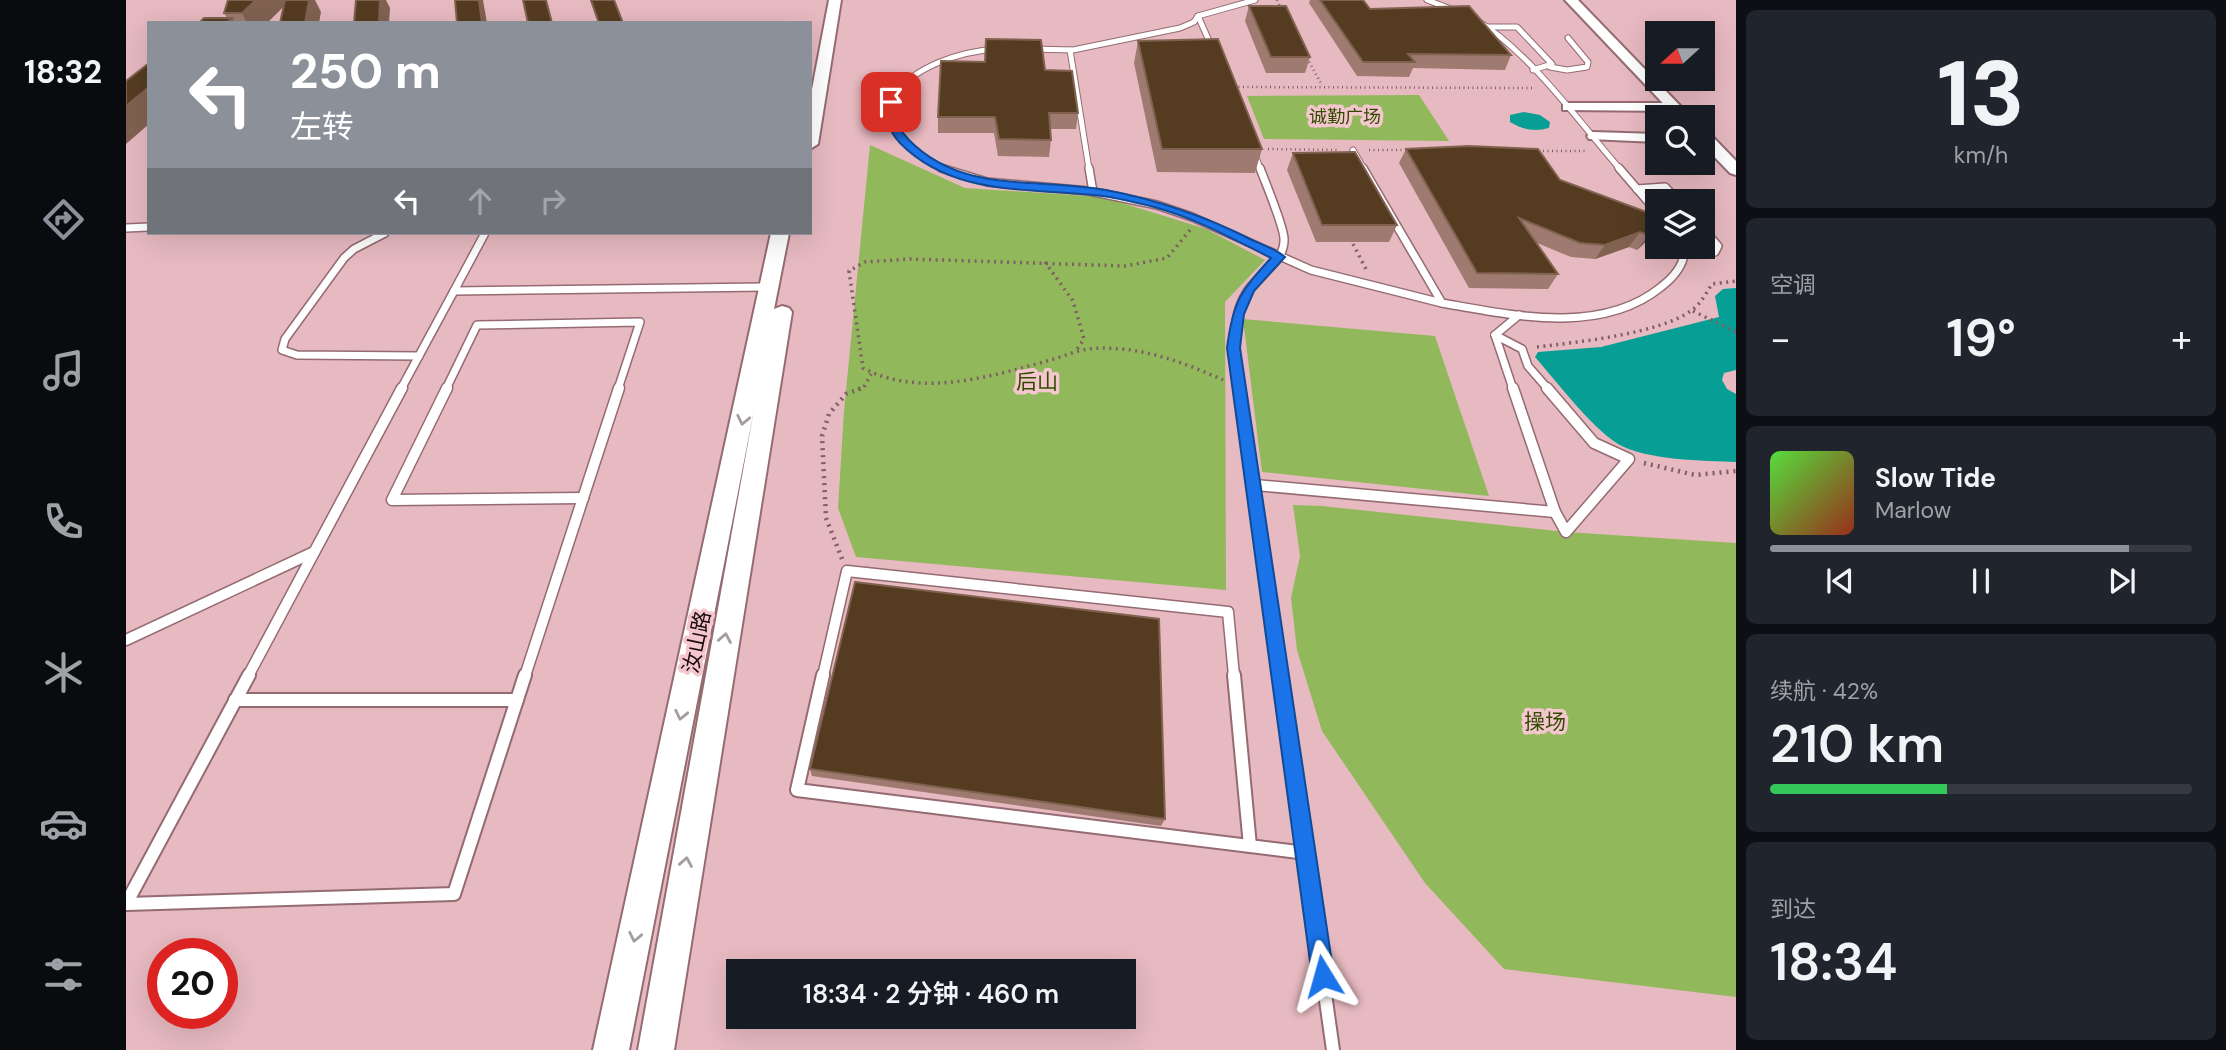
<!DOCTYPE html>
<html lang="zh">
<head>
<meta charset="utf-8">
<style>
	body { margin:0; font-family:"DM Sans","Noto Sans SC",sans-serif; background:#20242c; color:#f1f3f6; height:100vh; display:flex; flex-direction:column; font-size:26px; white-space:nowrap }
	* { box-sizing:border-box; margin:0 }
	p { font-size:23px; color:#9ea1a6 }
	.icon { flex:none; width:38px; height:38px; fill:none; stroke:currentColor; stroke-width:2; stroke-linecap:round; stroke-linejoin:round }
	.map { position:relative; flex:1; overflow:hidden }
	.side { display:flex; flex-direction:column; gap:10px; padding:10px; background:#0d0f14; width:490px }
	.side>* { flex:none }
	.hud { position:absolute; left:21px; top:21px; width:665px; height:214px; border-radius:0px; box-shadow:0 7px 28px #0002; background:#8c9099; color:#fff; overflow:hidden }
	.needle { width:46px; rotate:249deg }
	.fabs { position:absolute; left:1519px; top:21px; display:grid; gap:14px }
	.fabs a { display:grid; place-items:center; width:70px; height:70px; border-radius:0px; background:#171b24; box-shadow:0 7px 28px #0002; font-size:35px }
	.speed { position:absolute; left:21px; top:938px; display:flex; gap:14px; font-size:35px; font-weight:700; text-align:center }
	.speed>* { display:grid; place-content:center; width:91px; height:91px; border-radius:50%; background:#171b24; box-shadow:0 7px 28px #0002; line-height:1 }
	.speed .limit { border:10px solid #d22; background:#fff; color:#111 }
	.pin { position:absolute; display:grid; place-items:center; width:60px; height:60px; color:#fff; margin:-30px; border-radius:14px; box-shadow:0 4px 10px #0006 }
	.me { position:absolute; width:77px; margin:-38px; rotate:352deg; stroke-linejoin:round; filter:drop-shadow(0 0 5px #0008) }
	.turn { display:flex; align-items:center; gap:24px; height:147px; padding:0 28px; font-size:32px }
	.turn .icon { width:91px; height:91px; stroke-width:2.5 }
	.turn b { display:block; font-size:49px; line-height:60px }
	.lanes { display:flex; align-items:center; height:66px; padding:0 28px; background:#0003; justify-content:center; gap:35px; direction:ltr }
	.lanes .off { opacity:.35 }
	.big { font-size:52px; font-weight:600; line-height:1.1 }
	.side .card { flex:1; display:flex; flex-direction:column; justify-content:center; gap:10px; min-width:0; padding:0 24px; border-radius:10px; background:#20242c }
	.side .dial { align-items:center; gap:0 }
	.dial b { font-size:91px; line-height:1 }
	.song { display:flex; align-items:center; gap:21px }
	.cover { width:84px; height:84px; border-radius:10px; background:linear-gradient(135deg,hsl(110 70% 55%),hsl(10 70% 35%)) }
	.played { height:7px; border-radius:4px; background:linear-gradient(90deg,#8c9099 85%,#363941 85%) }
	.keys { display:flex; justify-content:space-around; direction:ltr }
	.heat { display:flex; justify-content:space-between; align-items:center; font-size:38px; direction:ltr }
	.charge { height:10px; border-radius:5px; background:linear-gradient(90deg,#34c759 42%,#363941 0) }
	.trip { position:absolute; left:600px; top:959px; width:410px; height:70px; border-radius:0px; background:#171b24; box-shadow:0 7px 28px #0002; font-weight:600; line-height:70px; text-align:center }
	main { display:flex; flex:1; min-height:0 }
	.tabs { display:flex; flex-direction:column; width:126px; justify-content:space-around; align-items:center; background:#090b0e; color:#9ea1a6 }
	.tabs .icon { width:49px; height:49px }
	.tabs .active { color:#8c9099 }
	.tabs b { font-size:32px; color:#f1f3f6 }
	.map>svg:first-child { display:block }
	.green { fill:#91b85b }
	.water { fill:#079e95 }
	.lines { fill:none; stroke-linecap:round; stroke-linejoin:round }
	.service-far3-casing { stroke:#946b71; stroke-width:7 }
	.service-far2-casing { stroke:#946b71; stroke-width:10 }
	.service-far1-casing { stroke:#946b71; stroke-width:13 }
	.service-casing { stroke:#946b71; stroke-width:16 }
	.minor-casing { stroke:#946b71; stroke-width:4 }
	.tertiary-casing { stroke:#946b71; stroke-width:4 }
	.path-far2 { stroke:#7d5f64; stroke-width:2.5; stroke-dasharray:1 3.5; stroke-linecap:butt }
	.path-far1 { stroke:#7d5f64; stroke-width:3.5; stroke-dasharray:2 4.5; stroke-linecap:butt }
	.path { stroke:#7d5f64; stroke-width:4.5; stroke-dasharray:2 5; stroke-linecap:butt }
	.service-far3 { stroke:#fff; stroke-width:5 }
	.service-far2 { stroke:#fff; stroke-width:7 }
	.service-far1 { stroke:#fff; stroke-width:10 }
	.service { stroke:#fff; stroke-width:12 }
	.minor { fill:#fff; fill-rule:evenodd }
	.tertiary { fill:#fff; fill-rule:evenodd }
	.wall { fill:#9e7a70 }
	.shaded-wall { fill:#816251 }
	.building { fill:#553c21; stroke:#816251; stroke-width:2 }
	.oneway { stroke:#a39d9e }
	.route { fill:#1a73e8; stroke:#114b97; stroke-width:2 }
	.labels { text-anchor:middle; stroke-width:7; stroke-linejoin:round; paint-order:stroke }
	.far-park-label { font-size:18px; fill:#324b00; stroke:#f4c6cd }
	.park-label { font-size:21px; fill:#324b00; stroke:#f4c6cd }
	.street-label { font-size:21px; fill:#190a0d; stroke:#f4c6cd }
</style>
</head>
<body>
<main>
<nav class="tabs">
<b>18:32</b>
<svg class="icon active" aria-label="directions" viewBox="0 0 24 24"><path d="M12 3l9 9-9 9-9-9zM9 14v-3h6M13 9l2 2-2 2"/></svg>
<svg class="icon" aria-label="music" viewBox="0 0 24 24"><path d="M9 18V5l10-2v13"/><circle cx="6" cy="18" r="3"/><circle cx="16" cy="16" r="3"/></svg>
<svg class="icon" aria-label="phone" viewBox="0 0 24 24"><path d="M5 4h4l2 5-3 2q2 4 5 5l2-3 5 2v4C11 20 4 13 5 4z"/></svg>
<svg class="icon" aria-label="climate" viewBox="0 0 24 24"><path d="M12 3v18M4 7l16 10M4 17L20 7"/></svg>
<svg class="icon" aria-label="car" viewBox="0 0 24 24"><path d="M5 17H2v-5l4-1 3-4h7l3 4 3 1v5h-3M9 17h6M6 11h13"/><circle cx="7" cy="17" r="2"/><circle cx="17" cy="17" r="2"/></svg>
<svg class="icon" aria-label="filters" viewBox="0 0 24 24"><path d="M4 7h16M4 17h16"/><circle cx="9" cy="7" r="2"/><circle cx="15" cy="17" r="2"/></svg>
</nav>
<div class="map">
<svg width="1610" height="1050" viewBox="0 0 1610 1050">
	<rect width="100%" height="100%" fill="#e7b9c0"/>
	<g class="green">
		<path d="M1293,95L1323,141L1138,139L1121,96Z"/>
		<path d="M744,145L839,188L977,197L1080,229L1139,260L1099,302L1100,590L730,557L712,508L718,411Z"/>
		<path d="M1117,319L1309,336L1363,496L1136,472Z"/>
		<path d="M1167,505L1196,506L1440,532L1610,543V997L1378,969L1299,883L1196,731L1171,650L1165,598L1174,556Z"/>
	</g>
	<g class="water">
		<path d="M1398,112L1414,115L1424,122L1423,128C1408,132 1398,130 1384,122V115Z"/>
		<path d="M1610,288V370L1598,373L1596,380L1601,389L1610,394V462C1579,461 1519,460 1492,444C1464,426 1432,383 1409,357L1412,352L1475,347L1593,317L1589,296L1597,289Z"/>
	</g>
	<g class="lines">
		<g class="service-far3-casing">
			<g id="service-far3">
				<path d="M1301,0L1333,12"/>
				<path d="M1072,16L1088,52"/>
				<path d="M1350,20C1402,50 1454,123 1494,169"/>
				<path d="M1362,27H1391L1426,64L1407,70"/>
				<path d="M905,49L947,50L1054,28L1068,22L1072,16L1129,0"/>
				<path d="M944,50L963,169"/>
				<path d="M1424,67L1441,70L1461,67L1462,62L1442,38"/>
				<path d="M1227,150L1238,169"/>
				<path d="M1129,154L1134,169"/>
				<path d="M819,169C707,117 788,54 872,49"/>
			</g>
		</g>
		<g class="service-far2-casing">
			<g id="service-far2">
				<path d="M815,168L861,182L963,191L1031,205L1066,217L1185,270L1316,303"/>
				<path d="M963,168L967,192"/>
				<path d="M1237,168L1316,303C1385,315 1475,336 1535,287C1548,277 1560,264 1558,247"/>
				<path d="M1493,168L1531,212"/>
				<path d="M1511,189L1539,187L1552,201"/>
				<path d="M0,228L23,227"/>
				<path d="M259,233L228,249L218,258L159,339L156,350L171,355L293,356"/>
				<path d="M359,233L328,291L643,287"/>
				<path d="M1559,252H1589L1592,246L1577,229"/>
				<path d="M1369,335L1396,349L1402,366L1422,389"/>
				<path d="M1369,335L1387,389"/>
				<path d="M1369,335L1393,315"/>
				<path d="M275,389L328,291"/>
				<path d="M320,389L351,325L514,322L492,389"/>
				<path d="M1114,389C1109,357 1102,320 1122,290C1133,274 1159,262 1158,239C1158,226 1139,182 1134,168"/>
			</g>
		</g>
		<g class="service-far1-casing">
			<g id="service-far1">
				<path d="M321,388L266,500L457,498"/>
				<path d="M1114,388L1154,676"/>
				<path d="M1387,388L1429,512L1440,532L1503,459L1468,443L1421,388"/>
				<path d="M1129,485L1429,512"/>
				<path d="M457,498L493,388"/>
				<path d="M0,640L188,552"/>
				<path d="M122,676L276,388"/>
				<path d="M399,676L457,498"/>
				<path d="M697,676L721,571L1102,612L1108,676"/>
			</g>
		</g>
		<g class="service-casing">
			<g id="service">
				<path d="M697,675L671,790L1180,853"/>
				<path d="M1108,675L1124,846"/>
				<path d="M1154,675L1207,1050"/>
				<path d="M109,700H391"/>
				<path d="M0,904L123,675"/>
				<path d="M1,904L328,894L399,675"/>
			</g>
		</g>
		<g class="minor-casing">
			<g id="minor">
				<path d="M1441,103H1548L1554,107L1548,111L1437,110V104Z"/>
				<path d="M1467,132L1531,134V142L1463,139L1461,136Z"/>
			</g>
		</g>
		<g class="tertiary-casing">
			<g id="tertiary">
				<path d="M703,0H715L692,144L684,149V100Z"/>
				<path d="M1439,0H1452L1565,117H1550Z"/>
				<path d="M1577,131L1583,133L1610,161V175L1604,173L1577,145Z"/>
				<path d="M645,233H663L648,309L656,306L663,308L666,312L548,1050H512L628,410L503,1050H467Z"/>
			</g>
		</g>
		<g class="path-far2">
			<path d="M1151,0L1156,10"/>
			<path d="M1181,58L1196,85"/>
			<path d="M1108,87L1407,88"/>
			<path d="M1142,149L1214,150"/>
			<path d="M1243,150H1284"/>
			<path d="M1408,151H1462"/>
		</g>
		<g class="path-far1">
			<path d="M1064,230L1041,258L999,266L784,259L739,262L723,271L737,368C793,398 863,377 921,361C934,358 948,351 962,349C1008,344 1055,361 1097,380"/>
			<path d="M1227,244L1240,269"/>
			<path d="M919,262L947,301L958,339L949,352"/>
			<path d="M1567,311L1610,332"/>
			<path d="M1411,347C1451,342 1534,334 1566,310C1575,304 1580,293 1586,284L1610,281"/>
			<path d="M732,389L738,387L745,374"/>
		</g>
		<g class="path">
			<path d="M1518,463L1569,475L1610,471"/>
			<path d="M716,559L700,518L696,436L703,414L720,394L736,388"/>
		</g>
		<use href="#service-far3" class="service-far3"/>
		<use href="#service-far2" class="service-far2"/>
		<use href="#service-far1" class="service-far1"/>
		<use href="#service" class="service"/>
		<use href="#minor" class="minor"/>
		<use href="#tertiary" class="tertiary"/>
	</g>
	<g class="wall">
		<path d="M102,0L195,12L157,7L141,23H73L101,18L98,13Z"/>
		<path d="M464,0H488L497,23H472Z"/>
		<path d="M1184,0H1237L1244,9L1385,55L1379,70L1287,68L1283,77L1231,76L1183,3Z"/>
		<path d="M1123,6L1184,57L1179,73H1140L1119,21Z"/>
		<path d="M1012,41L1136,149L1129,173L1031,172L1008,63Z"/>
		<path d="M859,62L919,70L952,113L950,129H924L925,140L923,157L872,156L868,133H812V117Z"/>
		<path d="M1280,149L1434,180L1531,216V230L1511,250L1503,247L1469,259L1445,257L1411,243L1432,274L1422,289L1343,288L1273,163Z"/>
		<path d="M1167,153L1271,225L1263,242H1190L1161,170Z"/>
		<path d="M684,769L1039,819L1035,826L686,776Z"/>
	</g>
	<g class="shaded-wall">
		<path d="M130,0H159L161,3L141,23H121L116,13Z"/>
		<path d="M183,0H189L195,12L193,23H179Z"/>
		<path d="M254,0H260L264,8L263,23H253Z"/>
		<path d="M353,0H357L361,23H356Z"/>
		<path d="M106,18L109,23H100Z"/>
		<path d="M23,87V124L0,144V106Z"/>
		<path d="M1531,227V230L1529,234L1511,250L1522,235Z"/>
		<path d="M1514,232L1503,247L1469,259L1479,245Z"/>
	</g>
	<g class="building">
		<path d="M102,0H130L116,13H98Z"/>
		<path d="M159,0H183L179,23H154Z"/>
		<path d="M230,0H254L253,23H228Z"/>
		<path d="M329,0H353L356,23H331Z"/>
		<path d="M397,0H420L426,23H402Z"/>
		<path d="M465,0H488L497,23H473Z"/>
		<path d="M1194,0H1237L1244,9L1343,6L1385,55L1282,54L1289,62H1237Z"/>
		<path d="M1123,6H1160L1184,57H1145Z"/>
		<path d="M78,18H106L100,23H73Z"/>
		<path d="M860,39L915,40L919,70L946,71L952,113H923L925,140L873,139L869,117H812L815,61L859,62Z"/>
		<path d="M1092,39L1136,149H1036L1012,41Z"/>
		<path d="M23,63V87L0,106V81Z"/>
		<path d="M1343,146L1412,149L1434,180L1531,216V227L1522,235L1514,232L1479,245L1454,243L1393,218L1432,274L1351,273L1280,149Z"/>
		<path d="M1229,152L1271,225H1196L1167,153Z"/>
		<path d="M729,582L1033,619L1039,819L684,769Z"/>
	</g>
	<defs><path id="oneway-chevron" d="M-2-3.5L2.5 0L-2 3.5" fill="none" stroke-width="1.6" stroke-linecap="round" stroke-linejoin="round" transform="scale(1.75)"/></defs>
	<g class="oneway">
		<use href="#oneway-chevron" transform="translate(617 420) rotate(102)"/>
		<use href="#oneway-chevron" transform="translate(599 638) rotate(-80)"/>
		<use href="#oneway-chevron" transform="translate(555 715) rotate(102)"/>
		<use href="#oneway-chevron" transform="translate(560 862) rotate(-80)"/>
		<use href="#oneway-chevron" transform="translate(509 937) rotate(102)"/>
	</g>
	<path class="route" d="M762,100L770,102C767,117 773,130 783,140C837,195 912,177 980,190C1032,200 1079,216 1126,240C1137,245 1150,249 1159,257L1128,291L1118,314L1114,348L1208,976L1205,984L1197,988L1189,984L1186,976L1101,348C1107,301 1114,292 1145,258C1107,239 1069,218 1028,207C1011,203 993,198 976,196C906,187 828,198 774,143C764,132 755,115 762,100Z"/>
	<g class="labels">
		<g class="far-park-label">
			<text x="1219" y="123">诚勤广场</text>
		</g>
		<g class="park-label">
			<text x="911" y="389">后山</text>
			<text x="1419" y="729">操场</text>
		</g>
		<g class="street-label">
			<text transform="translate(571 642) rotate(-78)" y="7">汝山路</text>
		</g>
	</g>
</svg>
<div class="fabs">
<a><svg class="needle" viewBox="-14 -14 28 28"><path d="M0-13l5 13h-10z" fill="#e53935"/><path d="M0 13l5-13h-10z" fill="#9ea1a6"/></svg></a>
<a><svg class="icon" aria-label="search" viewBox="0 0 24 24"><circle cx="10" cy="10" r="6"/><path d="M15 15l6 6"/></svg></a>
<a><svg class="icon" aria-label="layers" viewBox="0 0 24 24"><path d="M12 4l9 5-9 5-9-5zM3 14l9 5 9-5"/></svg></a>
</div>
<div class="speed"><div class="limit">20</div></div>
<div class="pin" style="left:765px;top:102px;background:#d93025"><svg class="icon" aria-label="arrive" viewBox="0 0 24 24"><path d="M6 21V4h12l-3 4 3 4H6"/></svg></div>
<svg class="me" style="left:1197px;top:976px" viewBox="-20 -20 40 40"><path d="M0-17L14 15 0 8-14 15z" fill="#1a73e8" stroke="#fff" stroke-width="4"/></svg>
<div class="trip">18:34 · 2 分钟 · 460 m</div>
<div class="hud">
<div class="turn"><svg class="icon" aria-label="left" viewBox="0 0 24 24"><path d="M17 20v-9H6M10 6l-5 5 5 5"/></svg><div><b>250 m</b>左转</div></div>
<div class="lanes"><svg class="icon" aria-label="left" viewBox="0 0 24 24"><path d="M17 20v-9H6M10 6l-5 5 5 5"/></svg><svg class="icon off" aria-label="ahead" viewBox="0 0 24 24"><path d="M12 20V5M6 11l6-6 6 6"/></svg><svg class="icon off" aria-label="right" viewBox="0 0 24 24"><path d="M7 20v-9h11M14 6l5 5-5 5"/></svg></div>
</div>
</div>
<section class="side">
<div class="card dial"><b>13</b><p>km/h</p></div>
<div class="card"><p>空调</p>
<div class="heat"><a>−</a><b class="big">19°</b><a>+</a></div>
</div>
<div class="card">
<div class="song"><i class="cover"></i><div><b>Slow Tide</b><p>Marlow</p></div></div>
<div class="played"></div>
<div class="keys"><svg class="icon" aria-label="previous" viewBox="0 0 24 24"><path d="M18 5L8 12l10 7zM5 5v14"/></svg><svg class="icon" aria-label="pause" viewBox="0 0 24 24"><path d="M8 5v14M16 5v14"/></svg><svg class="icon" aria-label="next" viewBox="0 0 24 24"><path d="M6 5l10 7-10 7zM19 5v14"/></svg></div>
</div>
<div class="card"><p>续航 · 42%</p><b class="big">210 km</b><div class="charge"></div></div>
<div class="card"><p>到达</p><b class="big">18:34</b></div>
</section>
</main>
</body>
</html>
